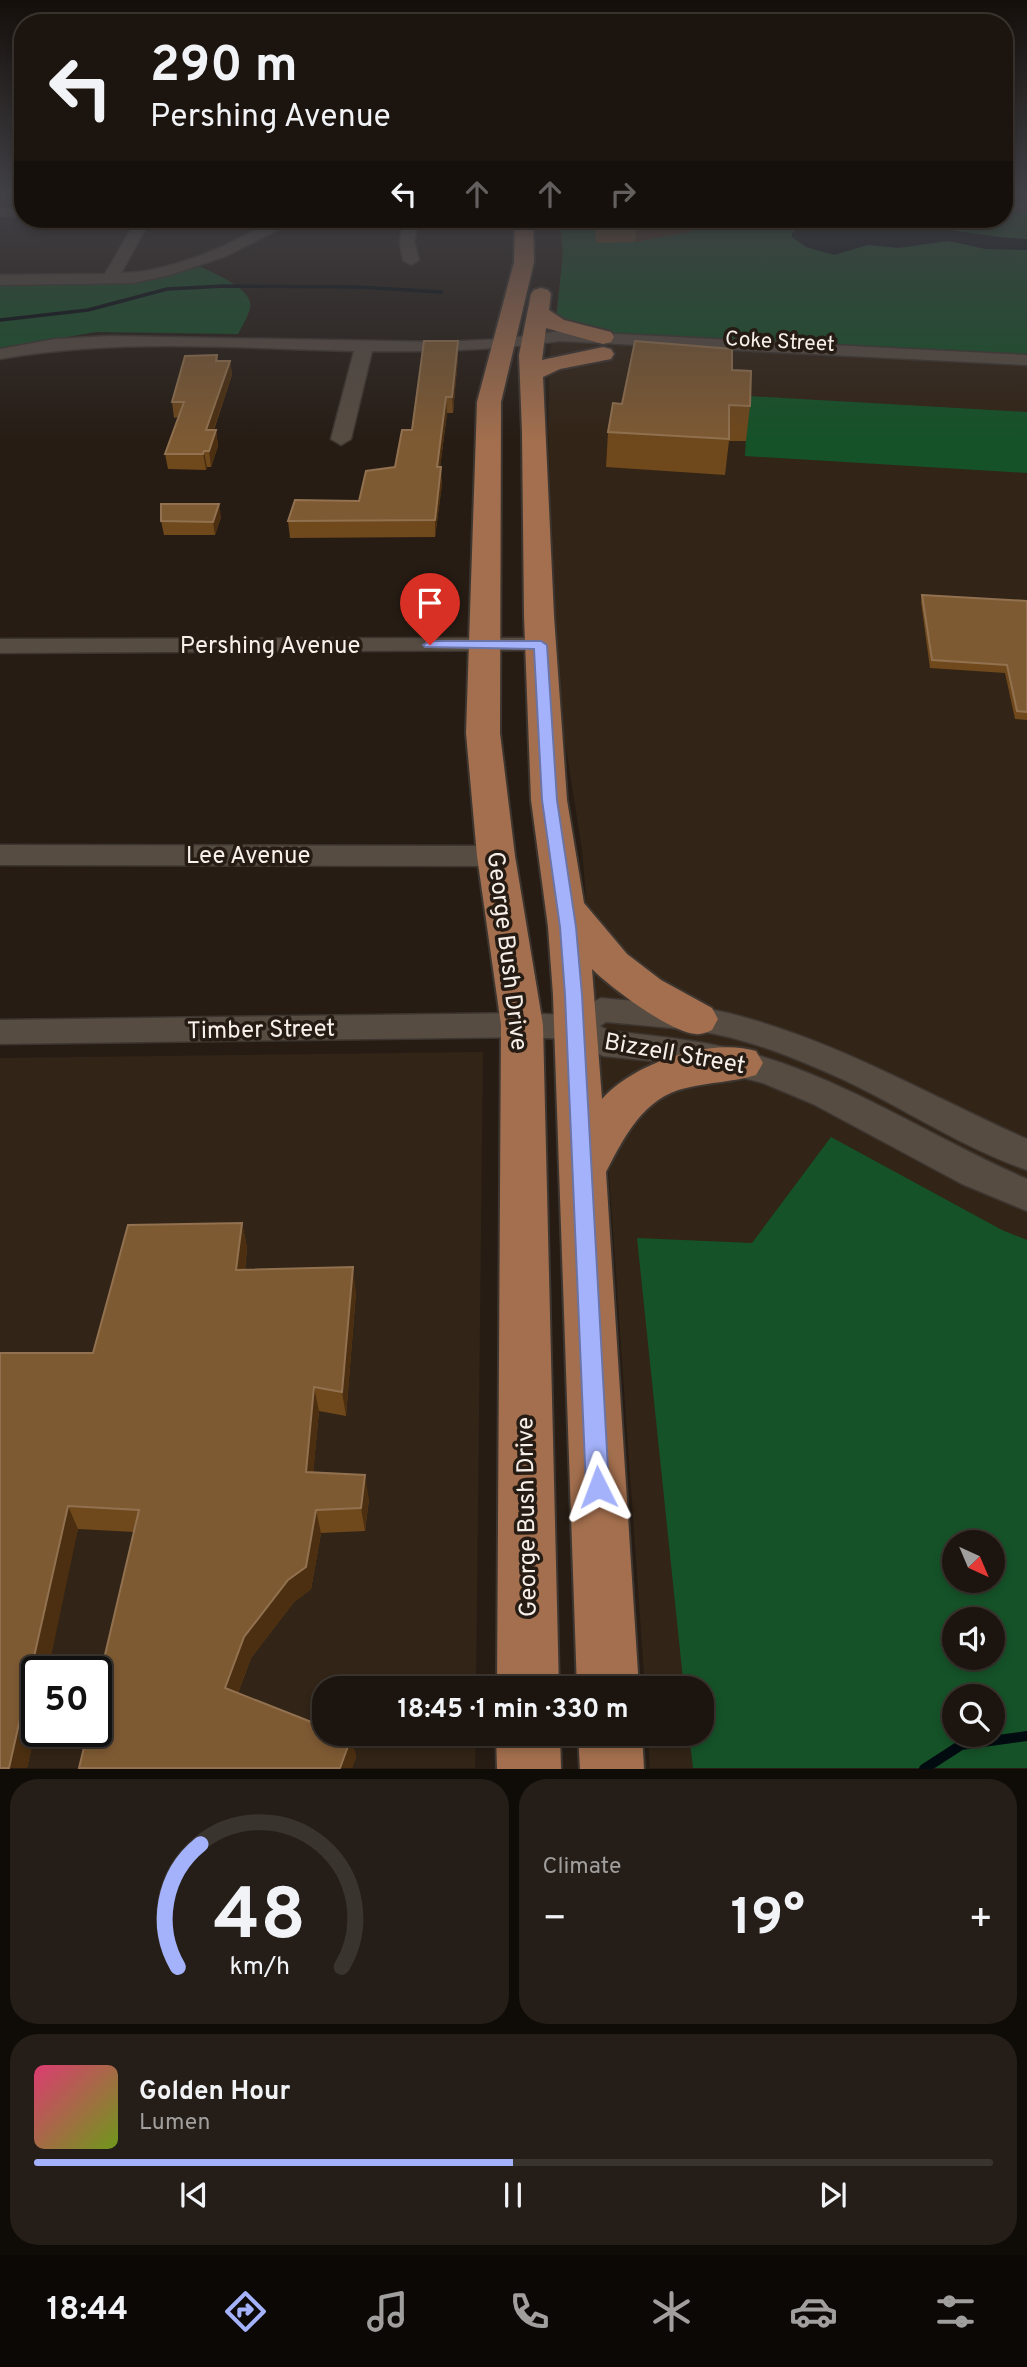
<!DOCTYPE html>
<html lang="en">
<head>
<meta charset="utf-8">
<style>
	body { margin:0; font-family:Overpass,sans-serif; background:#251e18; color:#f1f3f6; height:100vh; display:flex; flex-direction:column; font-size:26px; white-space:nowrap }
	* { box-sizing:border-box; margin:0 }
	p { font-size:23px; color:#a09f9e }
	.icon { flex:none; width:38px; height:38px; fill:none; stroke:currentColor; stroke-width:2; stroke-linecap:round; stroke-linejoin:round }
	.map { position:relative; height:1769px; overflow:hidden }
	.side { display:flex; flex-direction:column; gap:10px; padding:10px; background:#0f0c08; flex:1 }
	.side>* { flex:none }
	.guide { position:absolute; left:14px; top:14px; width:999px; height:214px; border-radius:28px; box-shadow:0 4px 10px #0003,0 0 0 2px #3a342f; background:#1c150f; color:#f1f3f6; overflow:hidden }
	.needle { width:46px; rotate:136deg }
	.controls { position:absolute; left:942px; top:1530px; display:grid; gap:14px }
	.controls a { display:grid; place-items:center; width:63px; height:63px; border-radius:50%; background:#1c150f; box-shadow:0 4px 10px #0003,0 0 0 2px #3a342f; font-size:35px }
	.speed { position:absolute; left:21px; top:1656px; display:flex; gap:14px; font-size:35px; font-weight:700; text-align:center }
	.speed>* { display:grid; place-content:center; width:91px; height:91px; border-radius:50%; background:#1c150f; box-shadow:0 4px 10px #0003,0 0 0 2px #3a342f; line-height:1 }
	.speed .limit { border:4px solid #111; border-radius:10px; background:#fff; color:#111 }
	.pin { position:absolute; display:grid; place-items:center; width:60px; height:60px; color:#fff; margin:-72px -30px; border-radius:50% 50% 50% 0; rotate:-45deg; box-shadow:0 0 7px #0007 }
	.pin .icon { rotate:45deg }
	.me { position:absolute; width:77px; margin:-38px; rotate:357deg; stroke-linejoin:round; filter:drop-shadow(0 0 5px #0008) }
	.turn { display:flex; align-items:center; gap:24px; height:147px; padding:0 21px; font-size:32px }
	.turn .icon { width:91px; height:91px; stroke-width:2.5 }
	.turn b { display:block; font-size:49px; line-height:60px }
	.lanes { display:flex; align-items:center; height:66px; padding:0 21px; background:#0003; justify-content:center; gap:35px; direction:ltr }
	.lanes .off { opacity:.35 }
	.big { font-size:52px; font-weight:700; line-height:1.1 }
	.side .tile { flex:1; display:flex; flex-direction:column; justify-content:center; gap:10px; min-width:0; padding:0 24px; border-radius:28px; background:#251e18 }
	.side .dial { align-items:center; gap:0 }
	.dial svg { height:182px; overflow:visible; fill:none; stroke:#3a342f; stroke-width:7; stroke-linecap:round; text-anchor:middle }
	.dial text { fill:#f1f3f6; stroke:none }
	.song { display:flex; align-items:center; gap:21px }
	.cover { width:84px; height:84px; border-radius:10px; background:linear-gradient(135deg,hsl(340 70% 55%),hsl(80 70% 35%)) }
	.played { height:7px; border-radius:4px; background:linear-gradient(90deg,#a4b2fc 50%,#3a342f 50%) }
	.keys { display:flex; justify-content:space-around; direction:ltr }
	.heat { display:flex; justify-content:space-between; align-items:center; font-size:38px; direction:ltr }
	.side .tiles { flex:1; display:grid; gap:10px; grid-template-columns:1fr 1fr }
	.tile:last-child { grid-column:span 2 }
	.trip { position:absolute; left:312px; top:1676px; width:402px; height:70px; border-radius:28px; background:#1c150f; box-shadow:0 4px 10px #0003,0 0 0 2px #3a342f; font-weight:700; line-height:70px; text-align:center }
	.tabs { display:flex; height:112px; justify-content:space-around; align-items:center; background:#0b0806; color:#a09f9e }
	.tabs .icon { width:49px; height:49px }
	.tabs .selected { color:#a4b2fc }
	.tabs b { font-size:32px; color:#f1f3f6 }
	.map>svg:first-child { display:block }
	.built { fill:#322416; fill-rule:evenodd }
	.green { fill:#155228; fill-rule:evenodd }
	.water { fill:#020b10 }
	.lines { fill:none; stroke-linecap:round; stroke-linejoin:round }
	.stream-far1 { stroke:#020b10; stroke-width:3.5 }
	.stream { stroke:#020b10; stroke-width:10 }
	.minor-casing { stroke:#3d3630; stroke-width:3 }
	.major-casing { stroke:#3d3630; stroke-width:4 }
	.minor { fill:#574c42; fill-rule:evenodd }
	.major { fill:#a36f4e; fill-rule:evenodd }
	.wall { fill:#6f481c }
	.shaded-wall { fill:#4c2f10 }
	.building { fill:#7e5a33; stroke:#91714f; stroke-width:2 }
	.route { fill:#a4b2fc; stroke:#6b74a4; stroke-width:2 }
	.labels { text-anchor:middle; stroke-width:7; stroke-linejoin:round; paint-order:stroke }
	.far-street-label { font-size:21px; fill:#f7f0ea; stroke:#261c14 }
	.street-label { font-size:24px; fill:#f7f0ea; stroke:#261c14 }
</style>
</head>
<body>
<div class="map">
<svg width="1027" height="1769" viewBox="0 0 1027 1769">
	<rect width="100%" height="100%" fill="#261c14"/>
	<g class="built">
		<path d="M1005,195H1027V1768H650L648,1734H702V1689H645L608,1160L582,850L561,716L554,598L548,427L550,354L562,264L560,219H1004ZM954,1542H992V1580H954ZM954,1619H992V1657H954ZM954,1696H992V1734H954Z"/>
		<path d="M483,1052L476,1689H324V1734H476L475,1768H0V1058ZM37,1671H96V1731H37Z"/>
	</g>
	<g class="green">
		<path d="M1005,209L1027,210V355L605,333L556,323L563,252L560,219H1004Z"/>
		<path d="M201,267C215,274 255,290 250,308C248,317 242,326 238,334L96,332L0,349V283L130,282Z"/>
		<path d="M748,396L1027,412V473L745,456Z"/>
		<path d="M831,1137L1002,1230L1027,1240V1768H693L689,1734H702V1689H684L637,1238L752,1243ZM954,1542H992V1580H954ZM954,1619H992V1657H954ZM954,1696H992V1734H954Z"/>
	</g>
	<path class="water" d="M880,219C929,224 977,237 1027,239V250L985,249L949,241L898,248L868,245L834,255L806,247L792,237V233C814,214 851,219 880,219Z"/>
	<g class="lines">
		<path class="stream-far1" d="M0,320L88,310L167,289L225,286L358,287L441,292"/>
		<path class="stream" d="M924,1769L961,1745L1027,1736"/>
		<g class="minor-casing">
			<g id="minor">
				<path d="M1004,201L1027,202V210L1004,209Z"/>
				<rect x="0" y="208" width="23" height="8"/>
				<path d="M137,219H151L121,273C153,273 188,261 217,249C244,238 270,218 299,219L226,256L170,275L133,283L0,285V275L105,274Z"/>
				<path d="M321,219H418L414,242L419,260L411,265L403,260L400,242L402,229L328,223Z"/>
				<path d="M560,331L1027,355V365L560,341C497,350 436,352 372,351L351,439L341,445L331,439L354,351C236,348 116,338 0,359V349L55,339L110,336L441,342L503,339Z"/>
				<path d="M541,638L550,640L553,645L550,650L0,653V639Z"/>
				<path d="M0,845L496,846L506,849L511,856L506,863L496,866L0,865Z"/>
				<path d="M601,998C643,1002 687,1003 728,1013C834,1039 928,1095 1027,1139V1170C963,1148 905,1109 844,1080C798,1059 747,1038 697,1031C667,1027 636,1025 606,1022L600,1026L609,1031C668,1037 726,1043 782,1063C867,1093 944,1143 1027,1179V1211L962,1184L813,1104L763,1083L692,1065L603,1056L568,1039L522,1037L0,1044V1020L522,1013L568,1015Z"/>
			</g>
		</g>
		<g class="major-casing">
			<g id="major">
				<path d="M515,219H533L534,262L501,402L500,733L515,856L543,1025L559,1689H497L501,1025L477,856L466,733L477,402L514,262Z"/>
				<path d="M541,288L548,290L551,294L549,310L564,320L611,332L614,337L611,342L603,344L546,328L542,360L603,347L611,349L614,354L611,359L560,369L543,377L554,616L567,800L584,903L627,954L661,980L712,1008L718,1019L712,1030C707,1032 701,1035 696,1034C671,1033 610,987 592,969L602,1099C633,1063 711,1037 756,1051L763,1063L756,1075C734,1082 710,1082 686,1088C644,1097 624,1137 606,1172L639,1689H577L553,995L548,927L531,800L524,616L522,432L519,355L531,294L534,290Z"/>
				<path d="M496,1734H560L561,1769H497Z"/>
				<path d="M578,1734H642L644,1769H580Z"/>
			</g>
		</g>
		<use href="#minor" class="minor"/>
		<use href="#major" class="major"/>
	</g>
	<g class="wall">
		<path d="M594,219H713L689,232L635,242L596,243Z"/>
		<path d="M217,355L218,361H230L232,375L214,430H216L218,446L211,467H207L206,470L168,469L165,454L178,417L174,418L172,402Z"/>
		<path d="M458,357L453,413H447L440,467L442,484L435,537L290,538L288,521L359,501L395,467Z"/>
		<path d="M732,370L750,406L746,441H729L725,475L606,467L608,432L622,404Z"/>
		<path d="M221,517L215,535H164L161,521Z"/>
		<path d="M922,595L1027,601V720L1015,719L1005,673L930,668L921,602Z"/>
		<path d="M242,1223L247,1248L245,1270L356,1292L346,1416L319,1411L313,1473L369,1499L365,1531L321,1533L311,1589L294,1602L251,1658L238,1693L351,1738L356,1757L352,1768H79L134,1532L78,1529L37,1671V1723L27,1768H0L93,1353Z"/>
	</g>
	<g class="shaded-wall">
		<path d="M637,219H713L689,232L635,242Z"/>
		<path d="M458,341V357L453,413L452,397Z"/>
		<path d="M230,361L232,375L208,446L206,430Z"/>
		<path d="M446,397L447,413L438,484L437,467Z"/>
		<path d="M216,430L218,446L211,467L209,451Z"/>
		<path d="M204,451L207,467L206,470L203,454Z"/>
		<path d="M441,467L442,484L435,537V520Z"/>
		<path d="M219,504L221,517L215,535L213,522Z"/>
		<path d="M242,1223L247,1248L242,1295L236,1270Z"/>
		<path d="M353,1267L356,1292L346,1416L342,1392Z"/>
		<path d="M314,1387L319,1411L311,1496L306,1472Z"/>
		<path d="M365,1475L369,1499L365,1531L361,1508Z"/>
		<path d="M68,1506L78,1529L48,1671H37V1723L27,1768H9Z"/>
		<path d="M316,1510L321,1533L311,1589L294,1602L251,1658L232,1708L225,1688L244,1637Z"/>
		<path d="M351,1738L356,1757L352,1768H340Z"/>
	</g>
	<g class="building">
		<path d="M424,341H458L452,397H446L437,467H441L435,520L288,521L295,500L359,501L366,471L395,467L402,430H412Z"/>
		<path d="M635,341L732,349V370L751,371L750,406L729,405V439L608,432L613,403L622,404Z"/>
		<path d="M217,355L216,361H230L206,430H216L209,451H204L203,454H165L184,402H172L185,356Z"/>
		<path d="M161,504H219L213,522L161,521Z"/>
		<path d="M922,595L1027,601V712L1017,711L1007,665L932,660Z"/>
		<path d="M242,1223L236,1270L353,1267L342,1392L314,1387L306,1472L365,1475L361,1508L316,1510L306,1567L288,1580L244,1637L225,1688L324,1727V1734H343L351,1738L340,1768H79L88,1731H96V1693L139,1510L68,1506L9,1768H0V1353H93L128,1225Z"/>
	</g>
	<linearGradient id="sky" x2="0" y2="1"><stop stop-color="#150f0b"/><stop offset="0.44" stop-color="#414045"/><stop offset="1" stop-color="#414045" stop-opacity="0"/></linearGradient>
	<rect width="1027" height="442" fill="url(#sky)"/>
	<path class="route" d="M430,641H541L547,645L557,800L576,927L582,995L609,1487L606,1495L598,1498L590,1495L586,1487L565,995L560,927L542,800L534,649L425,647L423,645Z"/>
	<g class="labels">
		<g class="far-street-label">
			<text transform="translate(780 341) rotate(3)" y="7">Coke Street</text>
		</g>
		<g class="street-label">
			<text x="270" y="653">Pershing Avenue</text>
			<text x="248" y="863">Lee Avenue</text>
			<text transform="translate(508 951) rotate(83)" y="8">George Bush Drive</text>
			<text transform="translate(261 1029) rotate(-1)" y="8">Timber Street</text>
			<text transform="translate(675 1053) rotate(10)" y="8">Bizzell Street</text>
			<text transform="translate(526 1517) rotate(-91)" y="8">George Bush Drive</text>
		</g>
	</g>
</svg>
<div class="controls">
<a><svg class="needle" viewBox="-14 -14 28 28"><path d="M0-13l5 13h-10z" fill="#e53935"/><path d="M0 13l5-13h-10z" fill="#a09f9e"/></svg></a>
<a><svg class="icon" aria-label="sound" viewBox="0 0 24 24"><path d="M4 9h4l5-4v14l-5-4H4zM17 9q2 3 0 6"/></svg></a>
<a><svg class="icon" aria-label="search" viewBox="0 0 24 24"><circle cx="10" cy="10" r="6"/><path d="M15 15l6 6"/></svg></a>
</div>
<div class="speed"><div class="limit">50</div></div>
<div class="pin" style="left:430px;top:645px;background:#d93025"><svg class="icon" aria-label="arrive" viewBox="0 0 24 24"><path d="M6 21V4h12l-3 4 3 4H6"/></svg></div>
<svg class="me" style="left:598px;top:1487px" viewBox="-20 -20 40 40"><path d="M0-17L14 15 0 8-14 15z" fill="#a4b2fc" stroke="#fff" stroke-width="4"/></svg>
<div class="trip">18:45 · 1 min · 330 m</div>
<div class="guide">
<div class="turn"><svg class="icon" aria-label="left" viewBox="0 0 24 24"><path d="M17 20v-9H6M10 6l-5 5 5 5"/></svg><div><b>290 m</b>Pershing Avenue</div></div>
<div class="lanes"><svg class="icon" aria-label="left" viewBox="0 0 24 24"><path d="M17 20v-9H6M10 6l-5 5 5 5"/></svg><svg class="icon off" aria-label="ahead" viewBox="0 0 24 24"><path d="M12 20V5M6 11l6-6 6 6"/></svg><svg class="icon off" aria-label="ahead" viewBox="0 0 24 24"><path d="M12 20V5M6 11l6-6 6 6"/></svg><svg class="icon off" aria-label="right" viewBox="0 0 24 24"><path d="M7 20v-9h11M14 6l5 5-5 5"/></svg></div>
</div>
</div>
<section class="side">
<div class="tiles">
<div class="tile dial"><svg viewBox="0 0 100 80">
<path d="M14 69A42 42 0 1 1 86 69"/>
<path d="M14 69A42 42 0 0 1 24 15" stroke="#a4b2fc"/>
<text x="50" y="56" font-size="32" font-weight="700">48</text>
<text x="50" y="72" font-size="11">km/h</text>
</svg></div>
<div class="tile"><p>Climate</p>
<div class="heat"><a>−</a><b class="big">19°</b><a>+</a></div>
</div>
<div class="tile">
<div class="song"><i class="cover"></i><div><b>Golden Hour</b><p>Lumen</p></div></div>
<div class="played"></div>
<div class="keys"><svg class="icon" aria-label="previous" viewBox="0 0 24 24"><path d="M18 5L8 12l10 7zM5 5v14"/></svg><svg class="icon" aria-label="pause" viewBox="0 0 24 24"><path d="M8 5v14M16 5v14"/></svg><svg class="icon" aria-label="next" viewBox="0 0 24 24"><path d="M6 5l10 7-10 7zM19 5v14"/></svg></div>
</div>
</div>
</section>
<nav class="tabs">
<b>18:44</b>
<svg class="icon selected" aria-label="directions" viewBox="0 0 24 24"><path d="M12 3l9 9-9 9-9-9zM9 14v-3h6M13 9l2 2-2 2"/></svg>
<svg class="icon" aria-label="music" viewBox="0 0 24 24"><path d="M9 18V5l10-2v13"/><circle cx="6" cy="18" r="3"/><circle cx="16" cy="16" r="3"/></svg>
<svg class="icon" aria-label="phone" viewBox="0 0 24 24"><path d="M5 4h4l2 5-3 2q2 4 5 5l2-3 5 2v4C11 20 4 13 5 4z"/></svg>
<svg class="icon" aria-label="climate" viewBox="0 0 24 24"><path d="M12 3v18M4 7l16 10M4 17L20 7"/></svg>
<svg class="icon" aria-label="car" viewBox="0 0 24 24"><path d="M5 17H2v-5l4-1 3-4h7l3 4 3 1v5h-3M9 17h6M6 11h13"/><circle cx="7" cy="17" r="2"/><circle cx="17" cy="17" r="2"/></svg>
<svg class="icon" aria-label="filters" viewBox="0 0 24 24"><path d="M4 7h16M4 17h16"/><circle cx="9" cy="7" r="2"/><circle cx="15" cy="17" r="2"/></svg>
</nav>
</body>
</html>
